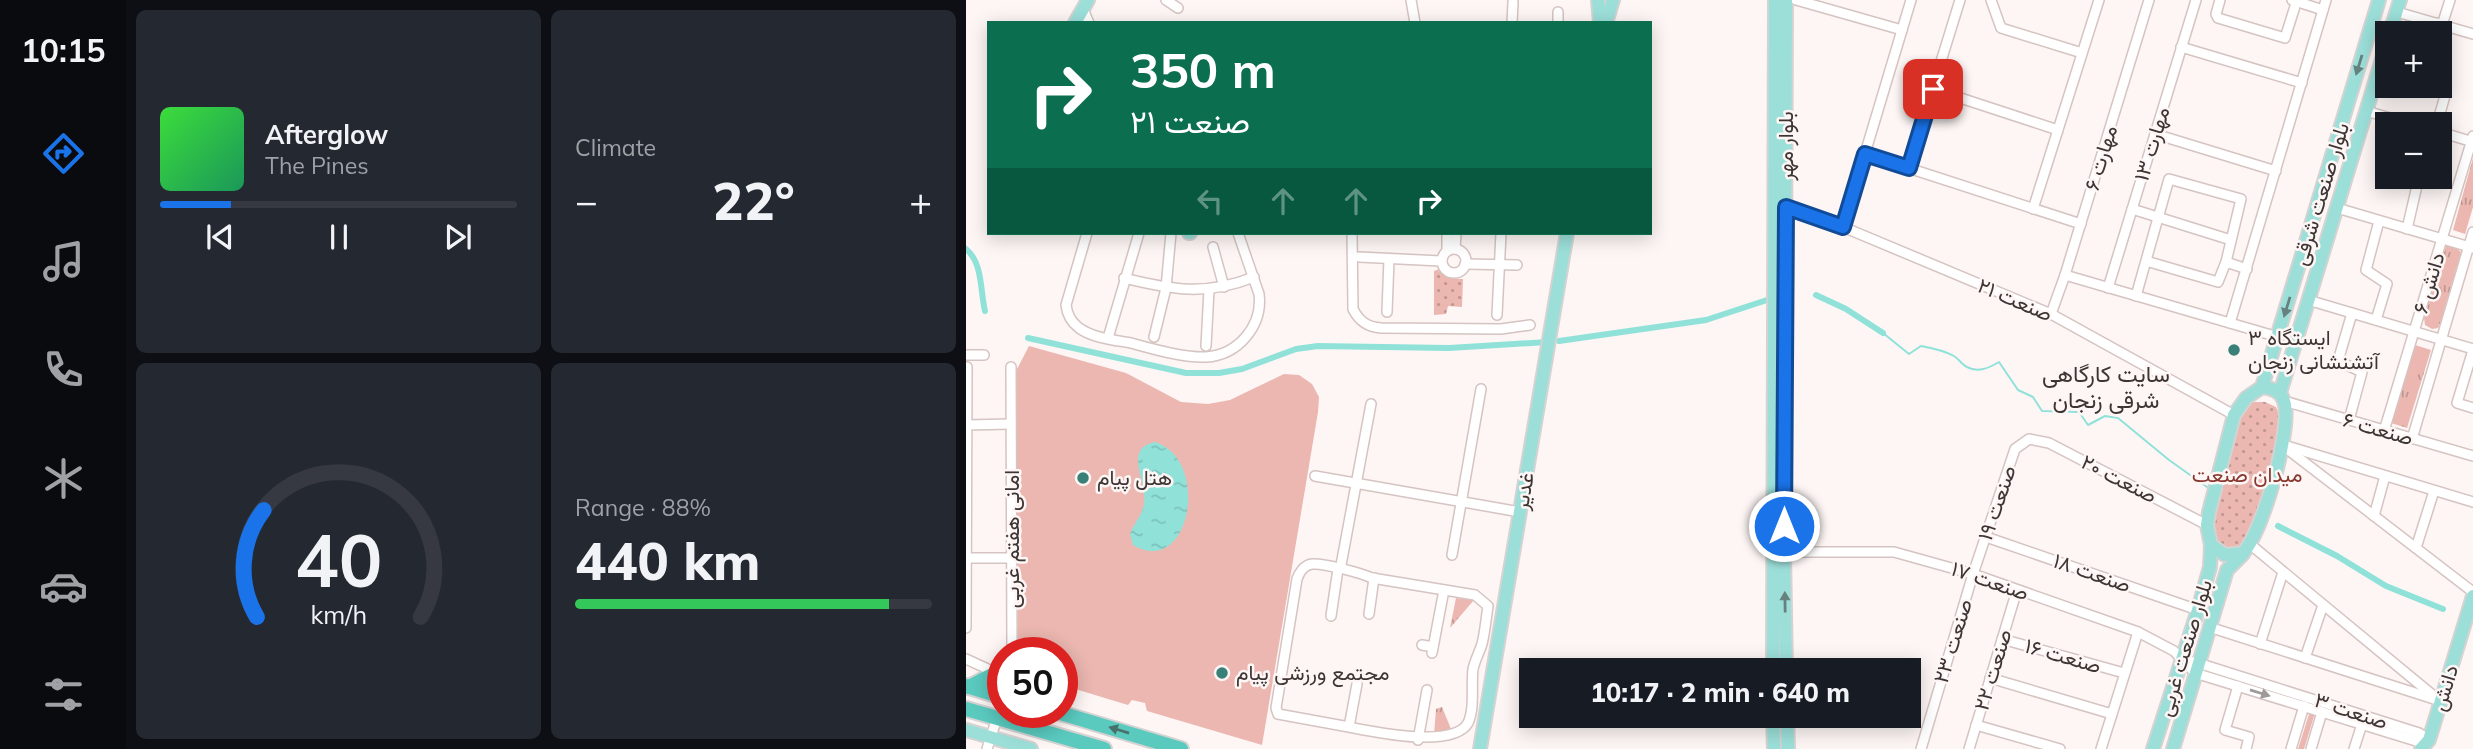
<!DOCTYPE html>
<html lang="en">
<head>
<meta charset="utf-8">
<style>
	body { margin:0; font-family:Mulish,Vazirmatn,sans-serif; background:#242831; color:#f1f3f6; height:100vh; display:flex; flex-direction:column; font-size:26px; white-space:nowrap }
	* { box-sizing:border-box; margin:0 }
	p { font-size:23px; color:#9ea1a6 }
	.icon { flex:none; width:38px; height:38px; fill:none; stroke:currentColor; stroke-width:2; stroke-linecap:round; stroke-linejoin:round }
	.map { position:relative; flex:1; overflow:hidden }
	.drawer { display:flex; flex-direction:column; gap:10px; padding:10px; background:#0d0f14; width:840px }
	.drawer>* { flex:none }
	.hud { position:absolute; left:21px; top:21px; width:665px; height:214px; border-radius:0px; box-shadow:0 4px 18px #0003; background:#0b6e4f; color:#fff; overflow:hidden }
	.fabs { position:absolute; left:1409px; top:21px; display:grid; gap:14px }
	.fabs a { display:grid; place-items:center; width:77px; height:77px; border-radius:0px; background:#171b24; box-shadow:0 4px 18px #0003; font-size:35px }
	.speed { position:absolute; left:21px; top:637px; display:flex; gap:14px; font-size:35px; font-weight:700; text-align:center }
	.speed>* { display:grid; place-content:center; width:91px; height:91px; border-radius:50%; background:#171b24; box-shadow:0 4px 18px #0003; line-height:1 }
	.speed .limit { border:10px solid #d22; background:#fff; color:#111 }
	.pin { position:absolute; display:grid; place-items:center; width:60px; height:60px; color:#fff; margin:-30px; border-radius:14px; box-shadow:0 4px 10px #0006 }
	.me { position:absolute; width:77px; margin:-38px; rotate:0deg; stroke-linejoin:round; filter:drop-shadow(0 0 5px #0008) }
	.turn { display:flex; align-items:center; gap:24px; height:147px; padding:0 28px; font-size:32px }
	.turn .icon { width:91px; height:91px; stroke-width:2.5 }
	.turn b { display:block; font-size:49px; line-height:60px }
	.lanes { display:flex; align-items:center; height:66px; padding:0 28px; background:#0003; justify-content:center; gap:35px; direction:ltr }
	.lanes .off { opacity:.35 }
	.big { font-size:52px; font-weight:800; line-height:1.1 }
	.drawer .widget { flex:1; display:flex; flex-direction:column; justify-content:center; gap:10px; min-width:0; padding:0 24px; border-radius:10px; background:#242831 }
	.drawer .dial { align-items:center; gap:0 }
	.dial svg { height:182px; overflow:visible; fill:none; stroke:#363941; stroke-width:7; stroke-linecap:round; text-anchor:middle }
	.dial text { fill:#f1f3f6; stroke:none }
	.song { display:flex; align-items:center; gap:21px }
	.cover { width:84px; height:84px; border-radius:10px; background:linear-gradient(135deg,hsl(120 70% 55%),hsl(150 70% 35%)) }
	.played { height:7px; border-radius:4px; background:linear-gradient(90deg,#1a73e8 20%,#363941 20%) }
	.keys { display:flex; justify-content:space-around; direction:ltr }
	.heat { display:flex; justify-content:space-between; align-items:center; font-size:38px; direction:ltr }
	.charge { height:10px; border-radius:5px; background:linear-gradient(90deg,#34c759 88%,#363941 0) }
	.drawer .tiles { flex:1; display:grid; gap:10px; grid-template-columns:repeat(2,1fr) }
	.trip { position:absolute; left:553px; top:658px; width:402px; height:70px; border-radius:0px; background:#171b24; box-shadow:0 4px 18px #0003; font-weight:800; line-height:70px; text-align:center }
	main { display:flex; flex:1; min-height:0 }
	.dock { display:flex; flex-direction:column; width:126px; justify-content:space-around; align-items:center; background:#090b0e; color:#9ea1a6 }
	.dock .icon { width:49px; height:49px }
	.dock .current { color:#1a73e8 }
	.dock b { font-size:32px; color:#f1f3f6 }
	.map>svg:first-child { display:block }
	.grass { fill:url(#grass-tufts) }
	.park { fill:url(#park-dots) }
	.pitch { fill:#ebb7b0 }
	.water { fill:url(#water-ripples) }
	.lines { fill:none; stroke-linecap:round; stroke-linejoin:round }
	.stream { stroke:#90e2d9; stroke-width:2 }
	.canal { stroke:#90e2d9; stroke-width:6 }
	.minor-casing { stroke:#d5c4c1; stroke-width:12 }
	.major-casing { stroke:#d4d3d2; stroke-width:16 }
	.highway-casing { stroke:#d4d3d2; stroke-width:18 }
	.minor { stroke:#fff; stroke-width:9 }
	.major { stroke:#9cdfd9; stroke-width:12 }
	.highway { stroke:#5acabf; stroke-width:14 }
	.oneway { fill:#67827e }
	.oneway2 { fill:#9e9a9a }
	.oneway3 { fill:#48716c }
	.route-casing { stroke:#114b97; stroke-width:18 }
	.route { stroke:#1a73e8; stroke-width:12 }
	.poi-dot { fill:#398078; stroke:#fdf6f5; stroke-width:2.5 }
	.labels { text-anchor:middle; stroke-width:5; stroke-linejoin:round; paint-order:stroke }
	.street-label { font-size:21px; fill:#3c3534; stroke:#fdf6f5 }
	.poi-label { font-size:21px; fill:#3c3534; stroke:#fdf6f5; text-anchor:start }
	.park-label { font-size:21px; fill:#88372f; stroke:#fdf6f5 }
	.neighbourhood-label { font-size:23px; fill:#3c3534; stroke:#fdf6f5 }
</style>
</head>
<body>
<main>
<nav class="dock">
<b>10:15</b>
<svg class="icon current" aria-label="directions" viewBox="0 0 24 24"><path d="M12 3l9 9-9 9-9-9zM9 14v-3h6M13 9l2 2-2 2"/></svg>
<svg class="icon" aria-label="music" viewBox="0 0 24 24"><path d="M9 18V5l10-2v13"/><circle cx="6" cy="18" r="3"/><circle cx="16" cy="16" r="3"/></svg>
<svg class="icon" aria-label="phone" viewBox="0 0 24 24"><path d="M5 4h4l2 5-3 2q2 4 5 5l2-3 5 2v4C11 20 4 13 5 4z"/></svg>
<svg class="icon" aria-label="climate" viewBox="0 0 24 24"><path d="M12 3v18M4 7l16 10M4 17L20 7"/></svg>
<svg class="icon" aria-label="car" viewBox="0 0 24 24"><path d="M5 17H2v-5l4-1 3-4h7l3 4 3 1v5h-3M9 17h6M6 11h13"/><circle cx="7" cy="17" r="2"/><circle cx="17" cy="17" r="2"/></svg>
<svg class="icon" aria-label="filters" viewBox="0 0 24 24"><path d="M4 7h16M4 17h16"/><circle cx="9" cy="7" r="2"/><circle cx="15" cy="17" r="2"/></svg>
</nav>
<section class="drawer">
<div class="tiles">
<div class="widget">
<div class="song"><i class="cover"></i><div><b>Afterglow</b><p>The Pines</p></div></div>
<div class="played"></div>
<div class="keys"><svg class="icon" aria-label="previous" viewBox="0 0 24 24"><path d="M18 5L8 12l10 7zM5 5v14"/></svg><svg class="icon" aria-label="pause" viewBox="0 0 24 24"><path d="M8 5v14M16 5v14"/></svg><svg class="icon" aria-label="next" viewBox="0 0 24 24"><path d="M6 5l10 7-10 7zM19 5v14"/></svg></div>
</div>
<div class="widget"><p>Climate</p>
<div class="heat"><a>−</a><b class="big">22°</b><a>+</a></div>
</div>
<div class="widget dial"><svg viewBox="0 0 100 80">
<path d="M14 69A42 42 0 1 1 86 69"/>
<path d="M14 69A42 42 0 0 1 17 22" stroke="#1a73e8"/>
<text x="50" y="56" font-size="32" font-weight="700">40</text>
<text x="50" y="72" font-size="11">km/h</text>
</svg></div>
<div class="widget"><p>Range · 88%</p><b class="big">440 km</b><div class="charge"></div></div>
</div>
</section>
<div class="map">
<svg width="1507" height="749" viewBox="0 0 1507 749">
	<defs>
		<pattern id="grass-tufts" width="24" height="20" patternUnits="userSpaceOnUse" patternTransform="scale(1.75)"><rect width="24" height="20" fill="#ebb7b0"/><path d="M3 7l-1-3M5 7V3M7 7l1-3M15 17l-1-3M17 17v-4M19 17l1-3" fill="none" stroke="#c09690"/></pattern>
		<pattern id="park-dots" width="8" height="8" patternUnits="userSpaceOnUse" patternTransform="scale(1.75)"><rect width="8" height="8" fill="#ebb7b0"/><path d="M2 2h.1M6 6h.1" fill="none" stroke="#c09690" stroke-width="1.8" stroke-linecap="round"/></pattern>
		<pattern id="water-ripples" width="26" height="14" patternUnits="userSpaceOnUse" patternTransform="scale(1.75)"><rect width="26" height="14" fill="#90e2d9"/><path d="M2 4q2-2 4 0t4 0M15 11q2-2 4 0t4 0" fill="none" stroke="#7dc2bb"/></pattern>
	</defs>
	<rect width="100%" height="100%" fill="#fdf6f5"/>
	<g class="grass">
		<path d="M1507,158V207L1499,234L1487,230Z"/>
		<path d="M1480,246H1487L1495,252L1475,321L1472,328L1466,329L1459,325L1458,318Z"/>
		<path d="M1449,345L1465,350L1441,428L1425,423Z"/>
		<path d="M490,598L508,600L484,628Z"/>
		<path d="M476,707L485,729L468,735L470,709Z"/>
		<path d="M1344,711L1349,713L1338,749H1332Z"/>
	</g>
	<g class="park">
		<path d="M476,268L488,279H497L496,307L482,306L480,314L468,315V271Z"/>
		<path d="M1285,402H1299L1310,407L1315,419L1314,428L1298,501L1276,546C1257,555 1247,539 1246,522L1269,423L1278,409Z"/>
	</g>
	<path class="pitch" d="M63,346L160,373L215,402L242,404L264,400L318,374L333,375L346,384L353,397L352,412L296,745L181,711L179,703L166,700L162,705L96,685V653H52L50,371Z"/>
	<path class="water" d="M189,442C245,459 225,579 167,545L164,534C168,523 176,516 178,504C182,482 156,449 189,442Z"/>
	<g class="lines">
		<path class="stream" d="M917,333L943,354L955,346C966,348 979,351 988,356C993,359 996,365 1001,367C1012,373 1023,368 1033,362L1052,390L1067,397L1076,411L1113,412L1122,425L1139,416L1152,418L1203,460L1241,487"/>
		<g class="canal">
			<path d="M0,249C17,263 14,290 19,311"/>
			<path d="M850,295L880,309L917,333"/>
			<path d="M62,338L220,373H253L276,369L330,349L352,346L483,348L581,342"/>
			<path d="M593,341L740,320L801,300"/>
			<path d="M1312,526L1371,556L1420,586L1477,609"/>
		</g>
		<g class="minor-casing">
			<g id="minor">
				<path d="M200,0L212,8"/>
				<path d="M445,0L449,23"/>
				<path d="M830,0L936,30"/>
				<path d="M1025,0L1035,28L1116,53"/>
				<path d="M1254,0L1250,14L1252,18L1319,38L1331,0"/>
				<path d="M1326,0L1357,10"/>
				<path d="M117,9L123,23"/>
				<path d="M1431,12L1507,34"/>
				<path d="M546,23L547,2"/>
				<path d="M592,23V12"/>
				<path d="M1476,25L1484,0"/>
				<path d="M1468,33L1471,23"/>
				<path d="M1215,47L1336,83"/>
				<path d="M1470,86L1480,92L1471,124"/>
				<path d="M967,89L1092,130"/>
				<path d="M1400,111L1445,124"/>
				<path d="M1474,132L1507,142"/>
				<path d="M1189,134L1310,171"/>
				<path d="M899,154L1115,224"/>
				<path d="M942,168L994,0"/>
				<path d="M820,207L877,227L1085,314L1268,415"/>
				<path d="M1371,208L1507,248"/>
				<path d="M1067,209L1133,0"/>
				<path d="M1166,209L1265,240"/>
				<path d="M877,227L945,0"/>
				<path d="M1441,229L1453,177"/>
				<path d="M121,233L100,305C101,314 105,322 113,328C127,338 148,340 165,343C186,349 218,358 240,357C272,355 297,326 293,294L272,233"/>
				<path d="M386,233L387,309C393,321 401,327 415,328L535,329L564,325"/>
				<path d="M247,247L258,287"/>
				<path d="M489,249L490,233"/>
				<circle cx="488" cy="261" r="12"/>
				<path d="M481,251V233"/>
				<path d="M393,257L475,261"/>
				<path d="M1260,262L1281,269"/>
				<path d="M499,264L551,265"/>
				<path d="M1099,275L1312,337"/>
				<path d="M158,278C206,290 240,296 288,277"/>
				<path d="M1142,288L1230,0"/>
				<path d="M1170,296L1203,179L1275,199L1260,262L1252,282L1180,261"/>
				<path d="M1342,300L1507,349"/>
				<path d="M421,312L423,259"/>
				<path d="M1085,314L1099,275L1183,0"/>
				<path d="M531,315L535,233"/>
				<path d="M1410,320L1421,284L1400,270L1413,221"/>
				<path d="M1264,323L1360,0"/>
				<path d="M188,337L200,288L205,233"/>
				<path d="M142,338L173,233"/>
				<path d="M240,346L243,290"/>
				<path d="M1507,350L1491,403L1507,408"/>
				<path d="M0,355H18"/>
				<path d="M45,367L46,653"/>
				<path d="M1318,401L1507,456"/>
				<path d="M1383,420L1396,372L1372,361L1386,313"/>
				<path d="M0,425L45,424"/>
				<path d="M1418,431L1507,136"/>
				<path d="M1446,439L1507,232"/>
				<path d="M1316,445L1507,592"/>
				<path d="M1321,446L1507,502"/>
				<path d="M349,476L554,512"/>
				<path d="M1408,516L1419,476"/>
				<path d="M1020,537L1232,610"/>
				<path d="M1285,545L1475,702"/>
				<path d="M1450,548L1468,491"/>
				<path d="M818,552H928L1007,574L1172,632L1208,651L1229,673L1450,741L1463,740"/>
				<path d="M486,555L515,389"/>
				<path d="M0,558H46"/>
				<path d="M375,565L405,404"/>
				<path d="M403,614L408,578"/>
				<path d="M365,616L372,569"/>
				<path d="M1243,627L1468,699"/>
				<path d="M0,628L1,367"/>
				<path d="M1036,639L1158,673"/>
				<path d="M1294,644L1317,572"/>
				<path d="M456,645L467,647"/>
				<path d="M466,653L478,590"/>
				<path d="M1339,658L1357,605"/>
				<path d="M0,659L37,676"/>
				<path d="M1216,660L1232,663L1453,733L1463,740"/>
				<path d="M1024,678L1146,714"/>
				<path d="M1272,686L1259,730L1283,737L1280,749"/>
				<path d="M1010,725L1094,749"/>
				<path d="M383,727L312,714L310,708L331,579C333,573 338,565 346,564C358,563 395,573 406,578L509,595L522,606C520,619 519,632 516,644C513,653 509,660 507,669C505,686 509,708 502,723C487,749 408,732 383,727L391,684"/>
				<path d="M452,740L461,690"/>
				<path d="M21,749L31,718"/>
				<path d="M955,749L1007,574L1049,449L1063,439L1083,443L1241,525"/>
				<path d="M1003,749L1051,590"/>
				<path d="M1135,749L1172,632"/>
				<path d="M1325,749L1338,706"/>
				<path d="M1345,749L1356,712"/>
				<path d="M1388,749L1396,724"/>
			</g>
		</g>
		<g class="major-casing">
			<g id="major">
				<path d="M632,0L634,23"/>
				<path d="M820,0L818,552L820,670"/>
				<path d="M109,23L122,0"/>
				<path d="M640,23L647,0"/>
				<path d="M1424,33L1434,0"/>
				<path d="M223,233H224"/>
				<path d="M1296,387L1413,0"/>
				<path d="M1296,387C1306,388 1315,391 1318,401C1327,427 1296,534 1277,553L1259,555L1245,545L1241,525L1243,512L1268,415L1280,398Z"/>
				<path d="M1314,393L1421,43"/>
				<path d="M807,670L809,0"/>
				<path d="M807,716L808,749"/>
				<path d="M821,716L822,749"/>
				<path d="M0,730L65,749"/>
				<path d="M514,749L601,233"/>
				<path d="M1187,749L1232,610L1244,567L1245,545"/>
				<path d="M1207,749L1261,570L1277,554"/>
				<path d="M1455,749L1463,740L1507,596"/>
			</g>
		</g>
		<g class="highway-casing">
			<g id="highway">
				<path d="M0,686L37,697"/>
				<path d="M3,687L30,673"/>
				<path d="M0,709L138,749"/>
				<path d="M91,712L215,749"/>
			</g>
		</g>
		<use href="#minor" class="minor"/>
		<use href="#major" class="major"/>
		<use href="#highway" class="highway"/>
	</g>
	<defs><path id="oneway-solid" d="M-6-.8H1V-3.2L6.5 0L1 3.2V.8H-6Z" transform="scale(1.75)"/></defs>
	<g class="oneway">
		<use href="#oneway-solid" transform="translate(1393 65) rotate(107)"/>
		<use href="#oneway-solid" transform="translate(1321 307) rotate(107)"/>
		<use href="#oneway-solid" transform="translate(819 602) rotate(-91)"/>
	</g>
	<use class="oneway2" href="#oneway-solid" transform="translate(1294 693) rotate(17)"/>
	<use class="oneway3" href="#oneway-solid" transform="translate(153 730) rotate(-163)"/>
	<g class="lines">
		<g class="route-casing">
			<path id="route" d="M818,526L820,207L877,227L899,154L943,168L967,89"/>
		</g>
		<use href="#route" class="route"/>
	</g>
	<g class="poi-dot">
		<circle cx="1268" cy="350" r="7"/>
		<circle cx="117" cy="478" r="7"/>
		<circle cx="256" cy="673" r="7"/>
	</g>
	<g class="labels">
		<g class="street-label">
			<text transform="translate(1186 144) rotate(-73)" y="7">مهارت ۱۳</text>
			<text transform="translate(820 146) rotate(-90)" y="7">بلوار مهر</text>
			<text transform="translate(1135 158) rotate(-73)" y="7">مهارت ۶</text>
			<text transform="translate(1355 194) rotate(-73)" y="7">بلوار صنعت شرقی</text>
			<text transform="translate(1463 283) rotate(-73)" y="7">دانش ۶</text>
			<text transform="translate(1049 300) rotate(23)" y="7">صنعت ۲۱</text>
			<text transform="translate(1412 429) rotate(16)" y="7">صنعت ۶</text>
			<text transform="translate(1153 479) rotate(27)" y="7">صنعت ۲۰</text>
			<text transform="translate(558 491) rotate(-80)" y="7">غدیر</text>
			<text transform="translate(1031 503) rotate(-71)" y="7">صنعت ۱۹</text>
			<text transform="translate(46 539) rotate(-90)" y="7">امانی هفتم غربی</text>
			<text transform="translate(1126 573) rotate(19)" y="7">صنعت ۱۸</text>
			<text transform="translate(1024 581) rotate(19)" y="7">صنعت ۱۷</text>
			<text transform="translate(987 641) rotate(-73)" y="7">صنعت ۲۳</text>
			<text transform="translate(1219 648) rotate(-73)" y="7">بلوار صنعت غربی</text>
			<text transform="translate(1097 656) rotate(16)" y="7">صنعت ۱۶</text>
			<text transform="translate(1027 670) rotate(-73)" y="7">صنعت ۲۲</text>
			<text transform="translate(1479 688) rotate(-73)" y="7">دانش</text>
			<text transform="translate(1385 711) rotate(18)" y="7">صنعت ۳</text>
		</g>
		<g class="poi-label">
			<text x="1282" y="345">ایستگاه ۳<tspan x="1282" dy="24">آتشنشانی زنجان</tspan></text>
			<text x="131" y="485">هتل پیام</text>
			<text x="270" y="680">مجتمع ورزشی پیام</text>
		</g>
		<g class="park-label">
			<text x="1281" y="482">میدان صنعت</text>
		</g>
		<g class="neighbourhood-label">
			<text x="1140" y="382">سایت کارگاهی<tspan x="1140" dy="26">شرقی زنجان</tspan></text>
		</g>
	</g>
</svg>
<div class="fabs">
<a>+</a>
<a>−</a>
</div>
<div class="speed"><div class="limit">50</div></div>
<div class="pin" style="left:967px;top:89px;background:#d93025"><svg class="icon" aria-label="arrive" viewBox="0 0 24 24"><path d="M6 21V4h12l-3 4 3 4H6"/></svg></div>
<svg class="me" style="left:818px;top:526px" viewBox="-20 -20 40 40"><circle r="17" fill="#1a73e8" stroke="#fff" stroke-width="3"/><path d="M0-11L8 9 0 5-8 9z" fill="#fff"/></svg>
<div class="trip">10:17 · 2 min · 640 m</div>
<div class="hud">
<div class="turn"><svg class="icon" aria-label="right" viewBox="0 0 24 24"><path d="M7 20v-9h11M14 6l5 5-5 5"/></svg><div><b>350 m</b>صنعت ۲۱</div></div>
<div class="lanes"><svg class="icon off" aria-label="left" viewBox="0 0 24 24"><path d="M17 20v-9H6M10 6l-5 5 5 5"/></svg><svg class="icon off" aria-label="ahead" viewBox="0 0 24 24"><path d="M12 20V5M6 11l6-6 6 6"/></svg><svg class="icon off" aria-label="ahead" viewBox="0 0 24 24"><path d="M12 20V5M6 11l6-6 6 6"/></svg><svg class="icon" aria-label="right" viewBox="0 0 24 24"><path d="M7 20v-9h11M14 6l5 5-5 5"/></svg></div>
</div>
</div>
</main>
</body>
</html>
